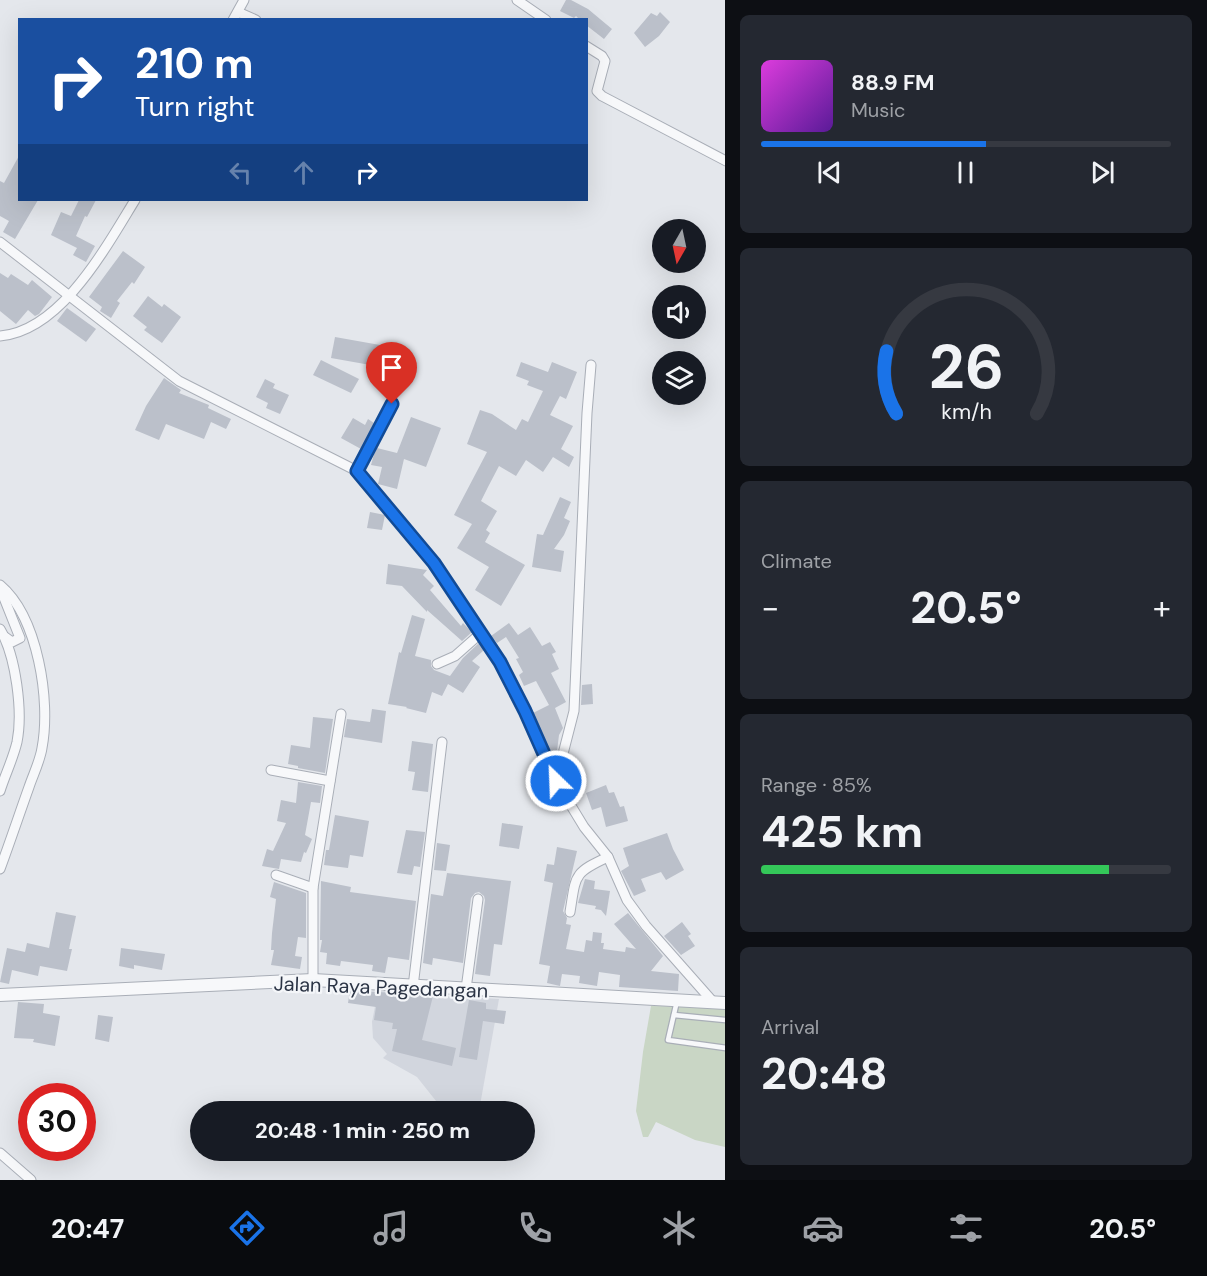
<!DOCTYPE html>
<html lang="en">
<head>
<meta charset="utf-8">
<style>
	body { margin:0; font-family:"DM Sans",sans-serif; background:#242831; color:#f1f3f6; height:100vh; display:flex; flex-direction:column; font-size:22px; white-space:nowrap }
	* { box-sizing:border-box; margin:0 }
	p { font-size:20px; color:#9ea1a6 }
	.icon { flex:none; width:33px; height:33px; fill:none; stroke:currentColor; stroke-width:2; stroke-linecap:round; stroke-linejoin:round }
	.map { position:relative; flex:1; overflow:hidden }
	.panel { display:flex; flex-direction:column; gap:15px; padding:15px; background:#0d0f14; width:482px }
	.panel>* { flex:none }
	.banner { position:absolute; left:18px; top:18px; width:570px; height:183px; border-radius:0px; box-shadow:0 6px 24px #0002; background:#1a4fa0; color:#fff; overflow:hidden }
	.needle { width:39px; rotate:189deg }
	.buttons { position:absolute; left:652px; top:219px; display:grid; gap:12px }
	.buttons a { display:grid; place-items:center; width:54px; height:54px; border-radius:50%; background:#171b24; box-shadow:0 6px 24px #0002; font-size:30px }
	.speed { position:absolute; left:18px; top:1083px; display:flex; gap:12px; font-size:30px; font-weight:700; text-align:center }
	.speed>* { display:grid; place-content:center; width:78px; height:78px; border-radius:50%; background:#171b24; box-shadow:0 6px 24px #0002; line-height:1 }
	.speed .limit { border:9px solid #d22; background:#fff; color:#111 }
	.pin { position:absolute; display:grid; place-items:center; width:51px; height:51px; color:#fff; margin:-62px -26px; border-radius:50% 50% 50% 0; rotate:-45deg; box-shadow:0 0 6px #0007 }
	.pin .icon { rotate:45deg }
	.me { position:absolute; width:66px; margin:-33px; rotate:336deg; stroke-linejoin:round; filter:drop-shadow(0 0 4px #0008) }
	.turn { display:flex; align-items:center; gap:21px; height:126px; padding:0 18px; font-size:27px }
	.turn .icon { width:78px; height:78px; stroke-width:2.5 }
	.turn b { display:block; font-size:42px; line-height:51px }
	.lanes { display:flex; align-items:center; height:57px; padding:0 18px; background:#0003; justify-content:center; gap:30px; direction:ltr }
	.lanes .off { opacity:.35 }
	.big { font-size:45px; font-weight:700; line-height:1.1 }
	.panel .tile { flex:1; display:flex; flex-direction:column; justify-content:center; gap:9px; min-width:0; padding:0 21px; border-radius:9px; background:#242831 }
	.panel .dial { align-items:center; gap:0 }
	.dial svg { height:156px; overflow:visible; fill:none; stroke:#363941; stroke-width:7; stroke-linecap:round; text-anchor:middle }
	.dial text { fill:#f1f3f6; stroke:none }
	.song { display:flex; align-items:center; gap:18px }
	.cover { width:72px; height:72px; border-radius:9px; background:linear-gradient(135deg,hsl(300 70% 55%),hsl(270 70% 35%)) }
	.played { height:6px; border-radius:3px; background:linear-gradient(90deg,#1a73e8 55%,#363941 55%) }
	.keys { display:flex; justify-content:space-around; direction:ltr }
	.heat { display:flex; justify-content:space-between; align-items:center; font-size:33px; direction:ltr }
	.charge { height:9px; border-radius:4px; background:linear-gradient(90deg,#34c759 85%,#363941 0) }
	.trip { position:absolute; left:190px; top:1101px; width:345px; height:60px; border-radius:30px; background:#171b24; box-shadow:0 6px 24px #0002; font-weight:700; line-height:60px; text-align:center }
	.menu { display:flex; height:96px; justify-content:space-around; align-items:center; background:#090b0e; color:#9ea1a6 }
	.menu .icon { width:42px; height:42px }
	.menu .active { color:#1a73e8 }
	.menu b { font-size:27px; color:#f1f3f6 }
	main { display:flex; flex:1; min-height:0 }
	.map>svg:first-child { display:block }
	.built { fill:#d2d6de }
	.green { fill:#c9d6c5 }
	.building { fill:#bbc0ca }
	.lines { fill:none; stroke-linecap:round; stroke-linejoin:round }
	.service-casing { stroke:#a9aeb7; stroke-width:7 }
	.minor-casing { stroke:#a9aeb7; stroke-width:11 }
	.tertiary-casing { stroke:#a9aeb7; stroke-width:14 }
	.service { stroke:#f7f8fa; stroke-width:4.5 }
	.minor { stroke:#f7f8fa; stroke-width:9 }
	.tertiary { stroke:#f7f8fa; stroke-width:12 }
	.route-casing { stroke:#114b97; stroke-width:15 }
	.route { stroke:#1a73e8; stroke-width:10 }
	.labels { text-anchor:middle; stroke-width:4.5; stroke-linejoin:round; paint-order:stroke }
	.street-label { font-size:20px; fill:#2b3445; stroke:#f4f6f9 }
</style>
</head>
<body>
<main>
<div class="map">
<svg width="726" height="1180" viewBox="0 0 726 1180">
	<rect width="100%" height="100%" fill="#e4e7ec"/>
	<path class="built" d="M378,991L499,999L479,1111H444L417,1077L383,1058L387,1054L373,1038L372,1022Z"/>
	<path class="green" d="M651,1006L725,1007V1147L695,1140L656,1122L648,1137H643L636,1111L643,1052Z"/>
	<g class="building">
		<path d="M566,0H571L588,9L612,29L604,39L586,25V20H580L576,16L574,18L560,11Z"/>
		<path d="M660,12L670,22L659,36L645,47L634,33L651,13L657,16Z"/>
		<path d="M20,154V200H38L15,239L3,232L9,221L0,216V181L4,183Z"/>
		<path d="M79,200H96L87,217L85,216L76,236L95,246L86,262L73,255L77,248L51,235L61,212L71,216Z"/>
		<path d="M123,251L145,267L134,284L132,282L117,301L120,303L111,318L100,311L102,307L89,297Z"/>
		<path d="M0,273L8,278L11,274L28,285L32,280L52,297L39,314L35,316L28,310L16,324L0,311Z"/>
		<path d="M148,296L162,307L164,304L181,317L162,343L144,330L147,327L133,316Z"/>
		<path d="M67,308L96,329L86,342L57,321Z"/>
		<path d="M335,337L380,345L376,366L331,358Z"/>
		<path d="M321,360L359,379L351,393L313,375Z"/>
		<path d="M521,362L548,372L552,362L577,372L566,399L560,396L550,415L573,426L561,449L574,457L569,467L553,457L543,472L526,460L516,476L499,466L488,487L481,501L497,511L486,530L490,533L485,542L525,565L501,606L475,590L489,567L457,548L472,524L454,515L487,452L467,444L480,410L492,414L516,430L522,419L528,422L543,391L527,385L529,381L516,376Z"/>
		<path d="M164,378L181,390L179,393L209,405L208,408L231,419L226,429L211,422L204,439L166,424L159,440L135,430L146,406Z"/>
		<path d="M265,379L275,384L273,388L289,395L280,414L266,408L268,403L256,397Z"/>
		<path d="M411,417L441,428L426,467L404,459L397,489L378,484L382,467L371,465L374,454L377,448L397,453Z"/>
		<path d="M353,418L365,425L368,419L374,423L361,449L341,438Z"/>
		<path d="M560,497L571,502L564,518L570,521L564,535L554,549L564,551L561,572L532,567L537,534L543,535Z"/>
		<path d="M370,512L385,515L382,530L367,528Z"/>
		<path d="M388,564L427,570L423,575L434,586L430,590L461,626L463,623L472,632L462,641L427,610V612L402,586L386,584Z"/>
		<path d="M412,615L425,619L415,656L431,660V666L434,670L450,676L463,658L479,643L484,650L472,661L480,667L463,693L448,684L442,696L432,692L426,713L406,708L407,707L388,704L399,652L401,653Z"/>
		<path d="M509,623L518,635L530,627L542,646L550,642L556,652L552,654L559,669L551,673L566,702L555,708L563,728L559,735L557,751L551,753L533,713L549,705L536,681L524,686L519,675L523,672L516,659L519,658L506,637L497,643L491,636Z"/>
		<path d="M592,684L593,704L581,705L582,685Z"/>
		<path d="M372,709L386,711L382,743L344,737L347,719L370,722Z"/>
		<path d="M313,717L333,719L325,773L298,768V766L288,764L291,745L310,748Z"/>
		<path d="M412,741L433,744L428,792L412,790L415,772L408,771Z"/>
		<path d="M298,782L322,786L320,803L311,802L305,835L312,839L306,853L304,852L301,862L281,859L279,869L262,866L267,849L273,851L286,823L277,821L281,800L296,803Z"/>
		<path d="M606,785L609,793L614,792L620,807L624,806L628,821L606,827L601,807L592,810L586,793Z"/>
		<path d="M335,815L369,821L363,857L350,855L348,868L324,865L326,850H329Z"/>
		<path d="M502,823L523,826L519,849L499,846Z"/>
		<path d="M406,830L425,832L420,867L414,866L412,875L397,873Z"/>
		<path d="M667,833L673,849L684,870L666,880L661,872L641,879L646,891L634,896L621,871L629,866L623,848Z"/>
		<path d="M437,843L450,845L446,871L434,870Z"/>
		<path d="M557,847L577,851L563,911L567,918L566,924L571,925L566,949L584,952L586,940L592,941L593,932L602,933L601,943H604L603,949L625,952L626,947L636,949L614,924L628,913L663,956L651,971L679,974L678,991L619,987L620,975L599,972L597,986L579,983L580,976L562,974L560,986L547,983L550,966L539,964L553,883L544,881L547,864L554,865Z"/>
		<path d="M447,873L511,881L502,945L494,944L490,976L475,974L485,900L484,896L479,892L475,893L471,898L463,963L433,958L432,965L423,963L431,894L443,896Z"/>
		<path d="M585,879L595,881L594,889L610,891L606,916L601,910L595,909L596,906L578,903Z"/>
		<path d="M321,881L351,887L350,892L416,901L409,960L388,957L385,973L372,971L373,965L341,961L340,966L326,964L327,953L320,952L322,940H320Z"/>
		<path d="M274,882L306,893V938L298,937L295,956L302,957L300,969L271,965L274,950H271L272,933L276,899L270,897Z"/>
		<path d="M56,912L76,916L69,949H72L67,971L40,966L38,976L12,970L9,984L0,982L7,948L25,952L27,943L49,948Z"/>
		<path d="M682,922L691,934L688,936L695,946L681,955L664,936Z"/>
		<path d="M121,948L165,954L162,970L134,965V969L119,966Z"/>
		<path d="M350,990L433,996L422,1040L456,1048L452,1066L392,1051L397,1029H392L393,1023L374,1020L376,1007L348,1003Z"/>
		<path d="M469,1000L486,1003V1009L506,1011L504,1024L483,1021L477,1060L459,1057Z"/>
		<path d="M18,1002L44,1004L43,1013L60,1016L55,1046L33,1042L34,1039L14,1038Z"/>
		<path d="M98,1015L113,1017L109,1042L95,1039Z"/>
	</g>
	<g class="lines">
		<g class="service-casing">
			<g id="service">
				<path d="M677,1001L668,1040L726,1048"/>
				<path d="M674,1015L726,1020"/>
			</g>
		</g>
		<g class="minor-casing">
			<g id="minor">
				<path d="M517,0L546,20"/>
				<path d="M238,12L256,20"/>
				<path d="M233,20L244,0"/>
				<path d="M586,46L602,56L605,61L597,91L602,96L726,161"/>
				<path d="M0,242L179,381L357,471L434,563L500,662L525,711L556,781L584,827L608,857L627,900L646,926L714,1003"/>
				<path d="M0,336C61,331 106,247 135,200"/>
				<path d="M357,471L392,404"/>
				<path d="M0,585C38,617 51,701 42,748C40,761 33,775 29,787C19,815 10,842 0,869"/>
				<path d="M0,588L20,638L12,642L5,637"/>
				<path d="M0,629C16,656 23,712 17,742C13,759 5,775 0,791"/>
				<path d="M437,664L455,656L481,633"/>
				<path d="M271,770L330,781"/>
				<path d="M556,781L574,711L587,413L591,365"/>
				<path d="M276,875L313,888"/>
				<path d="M570,912C576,875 573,873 608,857"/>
				<path d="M313,980V888L341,714"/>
				<path d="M413,987L442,742"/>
				<path d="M466,989L478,899"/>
				<path d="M0,1153L31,1180"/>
			</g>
		</g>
		<g class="tertiary-casing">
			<path id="tertiary" d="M0,995L313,980L726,1003"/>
		</g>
		<use href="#service" class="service"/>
		<use href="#minor" class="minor"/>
		<use href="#tertiary" class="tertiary"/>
	</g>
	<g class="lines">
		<g class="route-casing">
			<path id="route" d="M392,404L357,471L434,563L500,662L525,711L556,781"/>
		</g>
		<use href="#route" class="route"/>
	</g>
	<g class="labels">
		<g class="street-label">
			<text transform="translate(381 987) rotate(2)" y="7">Jalan Raya Pagedangan</text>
		</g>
	</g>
</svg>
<div class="buttons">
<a><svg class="needle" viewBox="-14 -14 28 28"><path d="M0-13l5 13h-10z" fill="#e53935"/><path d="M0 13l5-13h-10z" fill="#9ea1a6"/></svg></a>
<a><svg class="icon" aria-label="sound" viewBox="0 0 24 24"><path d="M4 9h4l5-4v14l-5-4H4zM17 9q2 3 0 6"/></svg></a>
<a><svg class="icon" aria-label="layers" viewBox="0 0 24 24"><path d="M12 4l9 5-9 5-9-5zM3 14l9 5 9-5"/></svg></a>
</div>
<div class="speed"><div class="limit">30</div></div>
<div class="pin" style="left:392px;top:404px;background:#d93025"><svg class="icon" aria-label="arrive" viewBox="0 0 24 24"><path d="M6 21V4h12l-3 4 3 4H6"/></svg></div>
<svg class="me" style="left:556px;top:781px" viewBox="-20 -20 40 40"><circle r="17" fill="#1a73e8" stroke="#fff" stroke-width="3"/><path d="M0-11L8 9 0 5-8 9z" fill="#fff"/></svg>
<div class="trip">20:48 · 1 min · 250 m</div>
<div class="banner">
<div class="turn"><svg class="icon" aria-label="right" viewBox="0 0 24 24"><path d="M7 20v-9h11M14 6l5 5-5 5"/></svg><div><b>210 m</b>Turn right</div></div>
<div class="lanes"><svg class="icon off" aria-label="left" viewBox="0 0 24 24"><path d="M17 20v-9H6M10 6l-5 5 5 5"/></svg><svg class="icon off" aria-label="ahead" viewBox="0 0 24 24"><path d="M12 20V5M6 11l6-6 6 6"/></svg><svg class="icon" aria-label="right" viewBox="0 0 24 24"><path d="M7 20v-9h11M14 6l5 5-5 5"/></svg></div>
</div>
</div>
<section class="panel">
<div class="tile">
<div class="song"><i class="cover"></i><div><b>88.9 FM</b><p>Music</p></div></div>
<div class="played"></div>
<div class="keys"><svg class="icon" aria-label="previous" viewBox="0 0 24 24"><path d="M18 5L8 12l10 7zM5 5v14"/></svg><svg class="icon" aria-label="pause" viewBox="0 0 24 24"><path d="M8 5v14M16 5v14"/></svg><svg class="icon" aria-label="next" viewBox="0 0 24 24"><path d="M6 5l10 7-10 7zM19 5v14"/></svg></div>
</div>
<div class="tile dial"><svg viewBox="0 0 100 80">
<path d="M14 69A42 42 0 1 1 86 69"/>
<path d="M14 69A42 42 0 0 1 9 37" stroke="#1a73e8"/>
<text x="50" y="56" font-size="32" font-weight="700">26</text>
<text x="50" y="72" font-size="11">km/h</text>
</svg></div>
<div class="tile"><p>Climate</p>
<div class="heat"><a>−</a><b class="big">20.5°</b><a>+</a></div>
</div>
<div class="tile"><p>Range · 85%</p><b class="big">425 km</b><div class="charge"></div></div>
<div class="tile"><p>Arrival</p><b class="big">20:48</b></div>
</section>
</main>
<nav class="menu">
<b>20:47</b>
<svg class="icon active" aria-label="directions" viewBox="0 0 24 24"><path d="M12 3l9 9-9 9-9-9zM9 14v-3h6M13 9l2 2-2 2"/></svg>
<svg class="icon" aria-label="music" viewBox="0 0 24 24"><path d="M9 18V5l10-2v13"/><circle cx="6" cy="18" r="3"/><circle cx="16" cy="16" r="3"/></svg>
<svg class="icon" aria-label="phone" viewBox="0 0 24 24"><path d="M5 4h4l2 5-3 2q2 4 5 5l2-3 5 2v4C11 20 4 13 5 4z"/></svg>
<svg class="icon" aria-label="climate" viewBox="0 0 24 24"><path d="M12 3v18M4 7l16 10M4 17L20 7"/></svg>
<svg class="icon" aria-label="car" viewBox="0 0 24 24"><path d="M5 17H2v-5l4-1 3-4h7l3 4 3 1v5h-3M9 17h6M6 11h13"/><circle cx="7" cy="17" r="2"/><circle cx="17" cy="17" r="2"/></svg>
<svg class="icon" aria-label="filters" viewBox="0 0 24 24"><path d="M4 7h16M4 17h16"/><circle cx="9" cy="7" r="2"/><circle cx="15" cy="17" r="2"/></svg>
<b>20.5°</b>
</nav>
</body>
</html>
